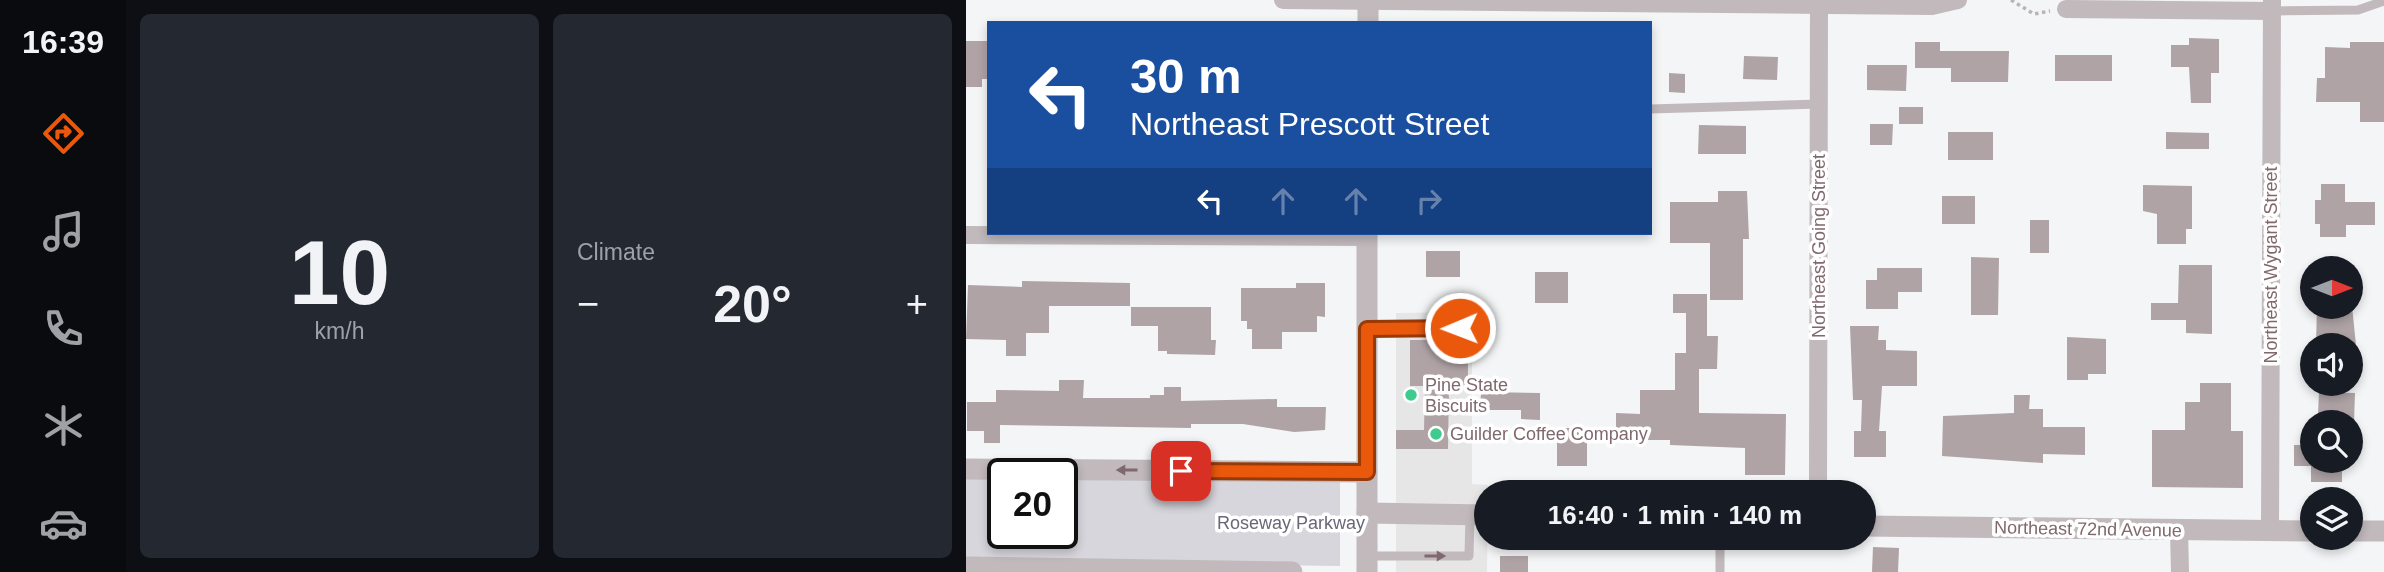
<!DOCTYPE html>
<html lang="en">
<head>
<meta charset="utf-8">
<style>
	body { margin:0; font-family:Arial,sans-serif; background:#242831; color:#f1f3f6; height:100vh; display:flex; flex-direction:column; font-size:26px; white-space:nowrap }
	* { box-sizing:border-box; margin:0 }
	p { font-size:23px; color:#9ea1a6 }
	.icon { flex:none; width:38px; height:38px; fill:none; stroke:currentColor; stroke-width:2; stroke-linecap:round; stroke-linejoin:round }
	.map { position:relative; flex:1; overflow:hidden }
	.drawer { display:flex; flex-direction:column; gap:14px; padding:14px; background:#0d0f14; width:840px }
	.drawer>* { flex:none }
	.hud { position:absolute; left:21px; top:21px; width:665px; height:214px; border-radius:0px; box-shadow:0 4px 10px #0003; background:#1a4fa0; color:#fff; overflow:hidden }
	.needle { width:46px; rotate:90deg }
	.fabs { position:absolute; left:1334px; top:256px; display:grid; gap:14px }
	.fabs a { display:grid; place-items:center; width:63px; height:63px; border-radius:50%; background:#171b24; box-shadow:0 4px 10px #0003; font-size:35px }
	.speed { position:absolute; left:21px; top:458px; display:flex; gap:14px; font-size:35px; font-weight:700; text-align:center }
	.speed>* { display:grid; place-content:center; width:91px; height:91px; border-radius:50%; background:#171b24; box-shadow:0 4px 10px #0003; line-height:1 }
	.speed .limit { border:4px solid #111; border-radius:10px; background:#fff; color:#111 }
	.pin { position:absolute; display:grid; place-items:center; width:60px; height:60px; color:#fff; margin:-30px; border-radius:14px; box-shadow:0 4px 10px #0006 }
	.me { position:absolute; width:77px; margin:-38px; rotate:269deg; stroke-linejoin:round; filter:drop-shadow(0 0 5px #0008) }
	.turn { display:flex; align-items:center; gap:24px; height:147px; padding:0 28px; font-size:32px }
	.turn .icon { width:91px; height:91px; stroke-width:2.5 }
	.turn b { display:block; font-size:49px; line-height:60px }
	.lanes { display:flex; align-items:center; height:66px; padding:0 28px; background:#0003; justify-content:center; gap:35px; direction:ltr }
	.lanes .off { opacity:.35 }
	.big { font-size:52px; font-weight:800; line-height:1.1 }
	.drawer .tile { flex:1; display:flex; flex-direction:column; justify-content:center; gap:10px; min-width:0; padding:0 24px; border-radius:10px; background:#242831 }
	.drawer .dial { align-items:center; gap:0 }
	.dial b { font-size:91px; line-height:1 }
	.heat { display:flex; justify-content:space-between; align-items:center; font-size:38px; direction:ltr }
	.drawer .tiles { flex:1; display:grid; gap:14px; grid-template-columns:repeat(2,1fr) }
	.trip { position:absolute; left:508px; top:480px; width:402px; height:70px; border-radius:35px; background:#171b24; box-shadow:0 4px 10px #0003; font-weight:800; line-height:70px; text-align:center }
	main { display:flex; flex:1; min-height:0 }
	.menu { display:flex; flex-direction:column; width:126px; justify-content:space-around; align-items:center; background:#090b0e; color:#9ea1a6 }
	.menu .icon { width:49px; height:49px }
	.menu .on { color:#ea580c }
	.menu b { font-size:32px; color:#f1f3f6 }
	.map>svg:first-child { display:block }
	.built { fill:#e6e6e7 }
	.green { fill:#d6d6dc }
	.building { fill:#afa3a6 }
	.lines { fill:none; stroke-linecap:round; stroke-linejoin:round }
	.path { stroke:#bab4b5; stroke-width:3.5; stroke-dasharray:3.5 3.5; stroke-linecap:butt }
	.service { stroke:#c1b9bb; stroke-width:9 }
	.minor { stroke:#c1b9bb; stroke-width:18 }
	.tertiary { stroke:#c1b9bb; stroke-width:21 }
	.oneway { fill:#80696e }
	.route-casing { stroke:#983908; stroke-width:18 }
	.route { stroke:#ea580c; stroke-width:12 }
	.poi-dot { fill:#3dcc8e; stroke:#fff; stroke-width:2.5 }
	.labels { text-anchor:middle; stroke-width:7; stroke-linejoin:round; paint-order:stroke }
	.street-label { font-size:18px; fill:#80696e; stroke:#fff }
	.poi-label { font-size:18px; fill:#80696e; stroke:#fff; text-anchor:start }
	.park-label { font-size:18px; fill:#696778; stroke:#fff }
</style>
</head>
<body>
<main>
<nav class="menu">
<b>16:39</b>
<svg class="icon on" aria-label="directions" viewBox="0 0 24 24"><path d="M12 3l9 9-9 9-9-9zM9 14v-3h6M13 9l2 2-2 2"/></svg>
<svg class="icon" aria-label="music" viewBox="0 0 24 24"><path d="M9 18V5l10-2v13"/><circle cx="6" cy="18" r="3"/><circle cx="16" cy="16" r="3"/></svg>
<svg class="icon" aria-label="phone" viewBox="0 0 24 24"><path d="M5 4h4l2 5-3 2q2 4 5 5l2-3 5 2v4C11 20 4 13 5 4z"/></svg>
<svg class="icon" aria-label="climate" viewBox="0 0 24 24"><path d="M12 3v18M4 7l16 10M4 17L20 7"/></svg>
<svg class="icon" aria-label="car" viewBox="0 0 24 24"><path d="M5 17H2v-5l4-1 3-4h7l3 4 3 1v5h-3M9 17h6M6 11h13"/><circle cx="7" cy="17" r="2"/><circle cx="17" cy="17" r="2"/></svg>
</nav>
<section class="drawer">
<div class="tiles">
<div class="tile dial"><b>10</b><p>km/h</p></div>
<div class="tile"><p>Climate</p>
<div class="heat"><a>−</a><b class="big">20°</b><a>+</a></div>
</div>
</div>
</section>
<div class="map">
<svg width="1418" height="572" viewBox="0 0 1418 572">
	<rect width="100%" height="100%" fill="#f3f5f6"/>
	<path class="built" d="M506,312V484L522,485L521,572H430V313Z"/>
	<path class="green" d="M0,478L37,479V534H96V479L374,481V566L0,560Z"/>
	<g class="building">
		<path d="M1223,38L1253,39V73H1245V103H1225L1223,67H1205V45H1223Z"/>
		<path d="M0,41H23V79H16V87H0Z"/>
		<path d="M949,42H974V51H1043L1042,82H985V68H949Z"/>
		<path d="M1384,42H1418V122H1394V102H1350L1351,78H1359V47L1384,48Z"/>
		<rect x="1089" y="55" width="57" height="26"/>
		<path d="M778,56L812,57L811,80L777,79Z"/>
		<path d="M901,65H941L940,91L901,90Z"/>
		<path d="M703,73L719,74V93L703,92Z"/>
		<rect x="933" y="107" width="24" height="17"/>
		<path d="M904,124H927L926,145H904Z"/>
		<path d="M733,125L780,126V154H732Z"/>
		<rect x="982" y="132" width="45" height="28"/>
		<path d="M1200,132L1243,133V149H1200Z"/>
		<path d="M1355,184H1379V202H1409V225H1380V237H1354V224H1349V200H1355Z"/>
		<path d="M1177,185L1226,186V229H1220V244H1191V214L1177,211Z"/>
		<path d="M752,191H781L783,239H777V300H744V243H704V202H752Z"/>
		<rect x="976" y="196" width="33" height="28"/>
		<rect x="1064" y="220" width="19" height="33"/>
		<rect x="460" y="251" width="34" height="26"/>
		<path d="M1005,257L1033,258L1032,315H1005Z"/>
		<path d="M1213,265H1246V334L1220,333V320H1185V303H1212Z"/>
		<path d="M911,268H956V292H932V309H900V280H911Z"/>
		<rect x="569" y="272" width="33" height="31"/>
		<path d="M56,281L164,283V306H83V333H60V356H40V340L0,339L2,285L56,287Z"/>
		<path d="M330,283H359V317L351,316V332H316V349H286V329H281V321H275V288H330Z"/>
		<path d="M707,294H741V336H752L751,369H733V413L820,414L819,475H779V448L704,445V440H661V437L650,436V413L674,414V390H709V353H720V313H707Z"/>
		<path d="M1351,306H1386L1390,345H1350Z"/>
		<path d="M165,307H245V340H250L249,355L201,354V351H192V326H165Z"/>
		<path d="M884,326H913L912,340H920V350L951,351V386H916L913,431H920V457H888V431H895L896,400H887Z"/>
		<path d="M1101,337L1140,339V374H1122V380H1101Z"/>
		<path d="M444,340H502V386H483L482,449H430V430H458L459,386H444Z"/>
		<path d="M93,380H118L117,398H184V395H198V387H215V401L311,399V407H360L359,430L328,432L277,424H225V428L34,425V443H18V431H1V402H30V390L93,391Z"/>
		<path d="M1234,383H1265V431H1277V488L1186,487V430H1219V402H1234Z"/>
		<path d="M515,392L574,393V420L555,419V410H514Z"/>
		<path d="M1353,392L1389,393L1388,422H1363V415H1352Z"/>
		<path d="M1048,395H1064L1063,409H1077V427H1119V455L1077,454V463L976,456L977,416L1048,413Z"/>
		<path d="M591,428H615L614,436H621V466H591Z"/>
		<path d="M1328,445H1346V460H1376V482H1345V466H1328Z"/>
		<path d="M907,547L933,548L932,572H906Z"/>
		<rect x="534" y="556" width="28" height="16"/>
	</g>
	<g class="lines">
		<path class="path" d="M1045,0L1068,14L1084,11"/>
		<g class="service">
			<path d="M1306,11L1392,10L1418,1"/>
			<path d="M684,109L853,104"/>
			<path d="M401,329L494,328"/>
			<path d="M754,537V572"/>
			<path d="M403,556H503L504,515"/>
		</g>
		<g class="minor">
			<path d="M317,0L966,6L992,0"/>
			<path d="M1100,9L1306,11"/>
			<path d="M0,235L401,237"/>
			<path d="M852,492L853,0"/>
			<path d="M1213,530L1214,572"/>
			<path d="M1304,530L1306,0"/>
		</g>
		<g class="tertiary">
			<path d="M402,23V0"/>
			<path d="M0,469L401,472"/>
			<path d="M401,513L520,515"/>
			<path d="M898,526L1346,531"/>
			<path d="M1384,531H1418"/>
			<path d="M0,567L326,572"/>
			<path d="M401,572V233"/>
		</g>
	</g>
	<defs><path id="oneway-solid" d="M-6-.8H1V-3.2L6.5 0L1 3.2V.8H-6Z" transform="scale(1.75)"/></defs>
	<g class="oneway">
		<use href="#oneway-solid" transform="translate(161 470) rotate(-180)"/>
		<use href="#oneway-solid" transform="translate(469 556)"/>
	</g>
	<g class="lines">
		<g class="route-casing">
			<path id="route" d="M215,471L401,472V329L494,328"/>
		</g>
		<use href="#route" class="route"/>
	</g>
	<g class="poi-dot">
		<circle cx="445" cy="395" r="7"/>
		<circle cx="470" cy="434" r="7"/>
	</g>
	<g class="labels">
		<g class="street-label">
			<text transform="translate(853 246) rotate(-90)" y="6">Northeast Going Street</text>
			<text transform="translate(1305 265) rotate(-90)" y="6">Northeast Wygant Street</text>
			<text transform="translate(1122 529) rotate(1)" y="6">Northeast 72nd Avenue</text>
		</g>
		<g class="poi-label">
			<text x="459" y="391">Pine State<tspan x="459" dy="21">Biscuits</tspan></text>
			<text x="484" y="440">Guilder Coffee Company</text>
		</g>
		<g class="park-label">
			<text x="325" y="529">Roseway Parkway</text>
		</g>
	</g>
</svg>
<div class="fabs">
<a><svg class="needle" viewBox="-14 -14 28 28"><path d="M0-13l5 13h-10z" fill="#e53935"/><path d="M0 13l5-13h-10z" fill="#9ea1a6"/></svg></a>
<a><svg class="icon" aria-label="sound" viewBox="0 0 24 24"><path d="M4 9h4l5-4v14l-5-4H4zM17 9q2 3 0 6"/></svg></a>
<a><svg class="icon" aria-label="search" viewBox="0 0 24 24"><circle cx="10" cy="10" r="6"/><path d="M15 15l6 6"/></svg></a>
<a><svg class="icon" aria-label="layers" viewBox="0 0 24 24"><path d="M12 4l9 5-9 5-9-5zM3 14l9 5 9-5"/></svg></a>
</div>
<div class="speed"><div class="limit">20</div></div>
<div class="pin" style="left:215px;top:471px;background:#d93025"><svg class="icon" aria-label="arrive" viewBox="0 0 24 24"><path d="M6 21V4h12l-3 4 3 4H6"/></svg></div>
<svg class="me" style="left:494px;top:328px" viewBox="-20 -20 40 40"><circle r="17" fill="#ea580c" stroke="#fff" stroke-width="3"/><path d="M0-11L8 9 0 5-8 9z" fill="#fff"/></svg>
<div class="trip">16:40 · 1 min · 140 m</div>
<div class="hud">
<div class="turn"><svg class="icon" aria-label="left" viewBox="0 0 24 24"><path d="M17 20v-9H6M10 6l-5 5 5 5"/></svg><div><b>30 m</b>Northeast Prescott Street</div></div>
<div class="lanes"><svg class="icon" aria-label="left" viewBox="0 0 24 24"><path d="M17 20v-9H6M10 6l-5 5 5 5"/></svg><svg class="icon off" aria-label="ahead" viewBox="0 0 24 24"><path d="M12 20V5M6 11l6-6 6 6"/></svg><svg class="icon off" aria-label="ahead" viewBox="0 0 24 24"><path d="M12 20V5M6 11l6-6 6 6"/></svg><svg class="icon off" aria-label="right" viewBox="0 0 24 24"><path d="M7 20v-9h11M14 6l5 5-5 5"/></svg></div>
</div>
</div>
</main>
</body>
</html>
